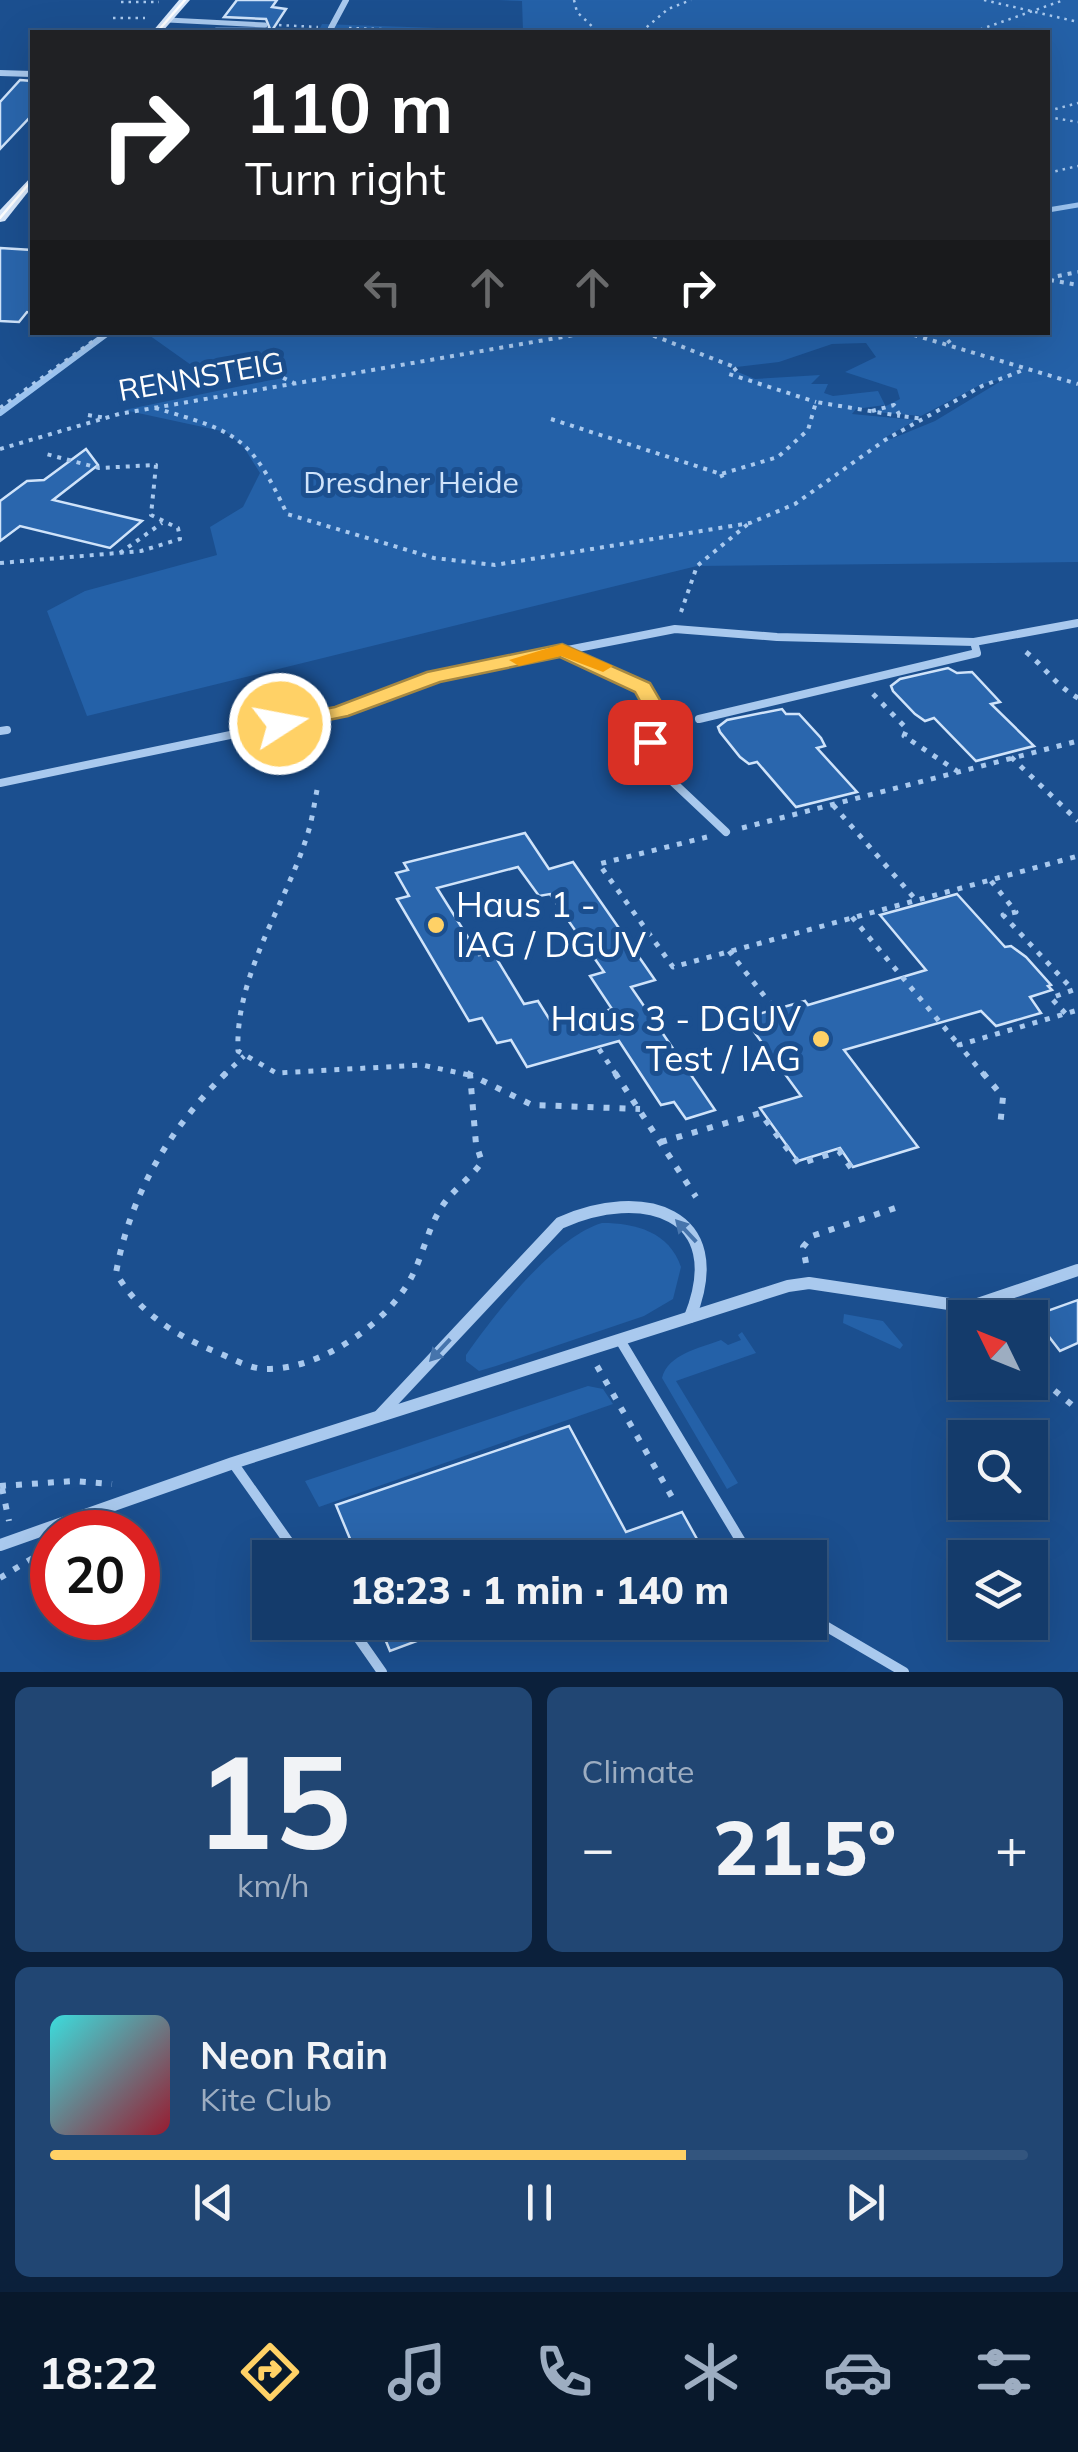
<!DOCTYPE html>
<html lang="en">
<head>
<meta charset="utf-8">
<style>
	body { margin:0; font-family:Mulish,sans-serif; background:#214673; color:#f1f3f6; height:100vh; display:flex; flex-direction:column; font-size:38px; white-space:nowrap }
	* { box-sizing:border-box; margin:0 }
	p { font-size:32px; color:#9dadc1 }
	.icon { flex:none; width:55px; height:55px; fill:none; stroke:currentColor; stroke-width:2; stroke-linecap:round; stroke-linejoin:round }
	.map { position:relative; height:1672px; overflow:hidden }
	.panel { display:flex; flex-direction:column; gap:15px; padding:15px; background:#0b203b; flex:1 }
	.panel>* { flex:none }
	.guide { position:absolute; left:30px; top:30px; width:1020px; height:305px; border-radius:0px; box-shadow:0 10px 40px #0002,0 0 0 2px #33557e; background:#202124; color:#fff; overflow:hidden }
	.needle { width:65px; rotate:313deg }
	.fabs { position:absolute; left:948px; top:1300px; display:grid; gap:20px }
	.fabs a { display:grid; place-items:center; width:100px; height:100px; border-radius:0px; background:#143b6b; box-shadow:0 10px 40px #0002,0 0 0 2px #33557e; font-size:50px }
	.speed { position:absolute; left:30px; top:1510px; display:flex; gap:20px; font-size:50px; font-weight:700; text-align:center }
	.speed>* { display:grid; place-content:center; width:130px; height:130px; border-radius:50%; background:#143b6b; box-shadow:0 10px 40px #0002,0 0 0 2px #33557e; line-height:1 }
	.speed .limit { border:15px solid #d22; background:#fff; color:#111 }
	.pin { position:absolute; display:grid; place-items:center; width:85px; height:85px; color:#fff; margin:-42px; border-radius:20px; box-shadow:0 5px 15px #0006 }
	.me { position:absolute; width:110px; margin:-55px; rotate:79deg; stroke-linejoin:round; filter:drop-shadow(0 0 8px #0008) }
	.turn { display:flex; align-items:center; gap:35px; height:210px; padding:0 50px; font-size:45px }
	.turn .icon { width:130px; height:130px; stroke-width:2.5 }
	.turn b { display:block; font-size:70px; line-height:85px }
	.lanes { display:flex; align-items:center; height:95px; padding:0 50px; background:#0003; justify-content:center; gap:50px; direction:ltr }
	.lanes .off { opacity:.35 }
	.big { font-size:75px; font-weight:800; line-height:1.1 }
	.panel .widget { flex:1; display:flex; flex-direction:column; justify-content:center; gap:15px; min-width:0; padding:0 35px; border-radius:15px; background:#214673 }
	.panel .dial { align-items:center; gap:0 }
	.dial b { font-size:130px; line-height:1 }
	.song { display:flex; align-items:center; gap:30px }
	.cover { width:120px; height:120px; border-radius:15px; background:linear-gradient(135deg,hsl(180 70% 55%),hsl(350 70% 35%)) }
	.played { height:10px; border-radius:5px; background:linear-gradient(90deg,#ffd166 65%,#33557e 65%) }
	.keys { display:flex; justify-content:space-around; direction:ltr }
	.heat { display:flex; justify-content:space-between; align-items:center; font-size:55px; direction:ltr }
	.panel .tiles { flex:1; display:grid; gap:15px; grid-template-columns:1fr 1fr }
	.widget:last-child { grid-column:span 2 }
	.trip { position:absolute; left:252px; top:1540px; width:575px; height:100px; border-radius:0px; background:#143b6b; box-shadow:0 10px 40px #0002,0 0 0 2px #33557e; font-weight:800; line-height:100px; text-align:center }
	.tab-bar { display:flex; height:160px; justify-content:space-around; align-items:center; background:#08182b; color:#9dadc1 }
	.tab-bar .icon { width:70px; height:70px }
	.tab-bar .on { color:#ffd166 }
	.tab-bar b { font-size:45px; color:#f1f3f6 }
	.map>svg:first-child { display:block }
	.green { fill:#2461a8; fill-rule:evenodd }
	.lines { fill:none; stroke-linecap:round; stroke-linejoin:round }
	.stream-far1 { stroke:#9cc4f0; stroke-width:5 }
	.stream { stroke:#9cc4f0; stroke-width:6 }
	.building { fill:#2a66ad; stroke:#cfe3fa; stroke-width:2.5; fill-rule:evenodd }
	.path-far3 { stroke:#a9c9ee; stroke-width:2.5; stroke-dasharray:2.5 5; stroke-linecap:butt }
	.path-far2 { stroke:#a9c9ee; stroke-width:4; stroke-dasharray:4 6; stroke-linecap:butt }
	.path-far1 { stroke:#a9c9ee; stroke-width:5; stroke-dasharray:5 8; stroke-linecap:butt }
	.path { stroke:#a9c9ee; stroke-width:6; stroke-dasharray:6 10; stroke-linecap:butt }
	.lane-far2 { stroke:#a9c9ee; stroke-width:5 }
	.lane-far1 { stroke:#a9c9ee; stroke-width:8 }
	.lane { stroke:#a9c9ee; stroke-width:10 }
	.street-far1 { stroke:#a9c9ee; stroke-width:6 }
	.street { stroke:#a9c9ee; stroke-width:12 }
	.secondary { fill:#d6e6fa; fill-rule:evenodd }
	.tram { stroke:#fff; stroke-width:2.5 }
	.oneway { fill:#4674ac }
	.route { fill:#ffd166; stroke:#a68842; stroke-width:2.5 }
	.slow { fill:#f59e0b }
	.poi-dot { fill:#ffd166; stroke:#1b4f8f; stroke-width:4 }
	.labels { text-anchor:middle; stroke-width:10; stroke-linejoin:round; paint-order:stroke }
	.far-street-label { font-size:30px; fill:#fff; stroke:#1b4f8f }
	.far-park-label { font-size:30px; fill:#cfe3fa; stroke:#1b4f8f }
	.poi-label { font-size:35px; fill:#fff; stroke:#1b4f8f; text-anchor:start }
</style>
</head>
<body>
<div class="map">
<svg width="1078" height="1672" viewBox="0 0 1078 1672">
	<rect width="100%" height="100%" fill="#1b4f8f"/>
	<g class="green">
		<path d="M498,0H1078V562L697,566L87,716L47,611L85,591L217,555L210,527L243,507L260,473L243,446L226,432L124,410L286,377L268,367L201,372L146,333L1048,332V32H318L322,24L523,31L522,1ZM866,343L876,357L845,372L897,389L900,399L874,412L921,416L980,385L1006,378L935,421L891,439L886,437L916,420L852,414L856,409L885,405L878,391L833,396L824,393L828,384H811L820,375L755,379L728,368L779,362L832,344Z"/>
		<path d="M602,1223C636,1223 669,1232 681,1267L673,1299L644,1316L496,1366L479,1371L466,1361V1355C495,1314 554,1237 602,1223Z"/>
		<path d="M844,1314L883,1321L903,1345L900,1349L843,1323Z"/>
		<path d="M742,1332L756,1353L676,1381L738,1483L727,1489L662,1378C668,1354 700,1348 721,1340L728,1345L741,1340L738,1335Z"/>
		<path d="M588,1386L603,1389L613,1404L319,1507L305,1481Z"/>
	</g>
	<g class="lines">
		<path class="stream-far1" d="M1048,210L1078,205"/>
		<path class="stream" d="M0,413L109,332"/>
	</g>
	<g class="building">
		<path d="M237,0H277L272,7L286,9L271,32H213L216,29H270L266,19L224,17Z"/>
		<path d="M20,80L32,81V115L0,149V102Z"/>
		<path d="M0,248L32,250V313L27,312L19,322L0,321Z"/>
		<path d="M86,449L98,465L53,500L142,521L110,548L20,526L0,541V501L27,481L44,480Z"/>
		<path d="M948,668L957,673L972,672L1000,702L991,704L1034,746L976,761L934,718L925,721L915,714L893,691L891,686L900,679Z"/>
		<path d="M782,709L786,714H799L821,738L825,746L817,748L857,792L796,807L757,762L749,764L740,757L720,732L718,727L727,720Z"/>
		<path d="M525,833L549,869L573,862L655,980L631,987L715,1110L686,1119L674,1102L661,1105L619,1041L527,1067L511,1040L497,1043L482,1018L469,1021L397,899L409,896L396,873L408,870L404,863ZM518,867L539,896L550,894L604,972L590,976L612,1009L553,1025L538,1001L524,1004L492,951L479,955L437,888Z"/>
		<path d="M957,894L1005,947L1011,946L1026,957L1051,985L1048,986L1052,990L1030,997L1041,1013L996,1026L981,1011L844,1050L918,1147L853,1167L840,1148L798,1161L760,1108L801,1096L744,1018L805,1001L808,1005L926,970L880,915Z"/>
		<path d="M1078,1300V1343L1060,1351L1033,1316Z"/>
		<path d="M569,1426L626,1532L682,1512L697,1539L647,1558H358L336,1505Z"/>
		<path d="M378,1622H459L460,1625L390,1651Z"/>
	</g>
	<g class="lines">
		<g class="path-far3">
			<path d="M574,0L577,12L598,32"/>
			<path d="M984,0L1078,22"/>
			<path d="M121,2H159"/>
			<path d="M113,18H145"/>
			<path d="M279,25L318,27"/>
			<path d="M349,28L476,32"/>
			<path d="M641,32L668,9L691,0"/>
			<path d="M973,32L1064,0"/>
			<path d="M1048,111L1078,103"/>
			<path d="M1048,117L1078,122"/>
			<path d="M1048,173L1078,166"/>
		</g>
		<g class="path-far2">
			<path d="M1048,278L1078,272"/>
			<path d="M1050,280L1078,285"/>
			<path d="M644,332L737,368L729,374L816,402"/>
			<path d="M904,332L1078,384"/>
			<path d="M942,332L950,343"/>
			<path d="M244,375L275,374L294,383"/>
			<path d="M0,408L106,332"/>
			<path d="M155,408C237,432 250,435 287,514L434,558L495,565L750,523L795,504L885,440L982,386L1026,369"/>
			<path d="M872,411L894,405L900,416L924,419"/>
			<path d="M88,415L106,418"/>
			<path d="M551,419L721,474L778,457L808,430L816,402L900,416"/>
			<path d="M0,449L119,414L591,332"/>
			<path d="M721,474L725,483"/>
			<path d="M120,553L162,523"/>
			<path d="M0,563L141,551L180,539L178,528L151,515L156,465L99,468L46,454"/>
			<path d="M681,612L697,566L748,524"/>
		</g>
		<g class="path-far1">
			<path d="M1026,652C1046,668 1055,685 1078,698"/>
			<path d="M873,694L907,729L904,736L957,771"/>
			<path d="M1011,757L1078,821"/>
			<path d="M317,790C314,805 312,821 307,836C285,906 235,975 238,1051L276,1073L422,1065L474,1076"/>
			<path d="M833,805L916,900"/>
			<path d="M742,828L1078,741"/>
			<path d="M707,837L599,864L673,967L1078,856"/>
			<path d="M991,881L1016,912L1003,915L1073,990L1051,998L1066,1014"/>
			<path d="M852,917L959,1045"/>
			<path d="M729,951L773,1007"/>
			<path d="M599,1049L617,1076"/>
			<path d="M223,1076L244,1056"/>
			<path d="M985,1076L959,1045L1078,1010"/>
		</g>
		<g class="path">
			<path d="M226,1073C169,1129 130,1195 116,1273C139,1313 175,1335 216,1352C232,1358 249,1369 267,1369C319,1369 380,1328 407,1285C422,1261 426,1232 441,1208C452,1190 470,1179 482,1162L476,1144L470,1074"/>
			<path d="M467,1073L532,1105L640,1109"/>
			<path d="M615,1073L696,1197"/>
			<path d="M983,1073L1003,1097L1000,1127"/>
			<path d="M661,1142L760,1113L799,1164L839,1151L854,1172"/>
			<path d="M806,1263L803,1247L812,1236L904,1205"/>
			<path d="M597,1366L676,1504"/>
			<path d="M1030,1370L1078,1410"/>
			<path d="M0,1486L74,1481L112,1484"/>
			<path d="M2,1488L9,1521"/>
			<path d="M0,1578L36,1556"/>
		</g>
		<path class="lane-far2" d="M168,20L265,25"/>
		<g class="lane-far1">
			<path d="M563,650L643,687L656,712L650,742L658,768L726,832"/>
			<path d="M699,719L977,653L974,642"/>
			<path d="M0,731L7,730"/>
			<path d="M0,783L340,712L434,676L675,629L777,637L974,642L1078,623"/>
		</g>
		<g class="lane">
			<path d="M620,1340L751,1558"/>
			<path d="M233,1463L300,1558"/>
			<path d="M810,1617L904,1672"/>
			<path d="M347,1622L382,1672"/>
		</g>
		<g class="street-far1">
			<path d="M331,28L346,0"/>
			<path d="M0,73L32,74"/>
		</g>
		<g class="street">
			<path d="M380,1415L560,1223C642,1186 732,1212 690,1317"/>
			<path d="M0,1545L233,1463L788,1286L809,1283L969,1307L1078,1270"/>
		</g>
		<g class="secondary">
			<path d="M179,0H190L162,32H152Z"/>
			<path d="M32,176V187L5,221L0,222V210Z"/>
		</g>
		<g class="tram">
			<path d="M157,32L185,0"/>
			<path d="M0,218L32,180"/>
		</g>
	</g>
	<defs><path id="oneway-solid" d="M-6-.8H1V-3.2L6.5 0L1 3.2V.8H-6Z" transform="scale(2.5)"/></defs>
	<g class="oneway">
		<use href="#oneway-solid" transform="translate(686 1231) rotate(-133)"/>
		<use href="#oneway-solid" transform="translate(440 1350) rotate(133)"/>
	</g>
	<path class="route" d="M562,644L650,683L667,712L658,747L650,749L639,742L646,712L635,692L560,657L440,682L348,716L280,730L269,724L272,719L335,707L427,672Z"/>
	<path class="slow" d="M562,644L613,666L603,672L561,656L519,666L509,660Z"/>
	<g class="poi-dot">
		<circle cx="436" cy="925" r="10"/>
		<circle cx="821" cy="1039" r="10"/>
	</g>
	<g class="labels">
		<g class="far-street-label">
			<text transform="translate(201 377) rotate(-10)" y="10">RENNSTEIG</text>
		</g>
		<g class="far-park-label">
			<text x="411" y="493">Dresdner Heide</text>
		</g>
		<g class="poi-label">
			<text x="456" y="917">Haus 1 -<tspan x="456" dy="40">IAG / DGUV</tspan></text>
			<text x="801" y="1031" text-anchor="end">Haus 3 - DGUV<tspan x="801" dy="40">Test / IAG</tspan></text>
		</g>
	</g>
</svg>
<div class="fabs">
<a><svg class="needle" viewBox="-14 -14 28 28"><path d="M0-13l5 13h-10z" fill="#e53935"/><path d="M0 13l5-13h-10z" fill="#9dadc1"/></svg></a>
<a><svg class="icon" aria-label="search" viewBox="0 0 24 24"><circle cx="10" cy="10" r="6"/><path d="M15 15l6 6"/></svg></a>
<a><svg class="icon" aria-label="layers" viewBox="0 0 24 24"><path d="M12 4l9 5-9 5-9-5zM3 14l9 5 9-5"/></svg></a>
</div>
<div class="speed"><div class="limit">20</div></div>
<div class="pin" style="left:650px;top:742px;background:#d93025"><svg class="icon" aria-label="arrive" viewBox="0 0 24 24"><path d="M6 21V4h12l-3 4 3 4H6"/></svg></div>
<svg class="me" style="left:280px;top:724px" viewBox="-20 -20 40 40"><circle r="17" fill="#ffd166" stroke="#fff" stroke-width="3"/><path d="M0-11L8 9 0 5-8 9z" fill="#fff"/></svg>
<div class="trip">18:23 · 1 min · 140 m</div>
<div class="guide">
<div class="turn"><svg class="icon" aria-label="right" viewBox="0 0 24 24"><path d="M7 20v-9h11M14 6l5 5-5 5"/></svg><div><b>110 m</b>Turn right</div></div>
<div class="lanes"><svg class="icon off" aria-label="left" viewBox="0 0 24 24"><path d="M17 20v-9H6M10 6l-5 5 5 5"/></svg><svg class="icon off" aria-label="ahead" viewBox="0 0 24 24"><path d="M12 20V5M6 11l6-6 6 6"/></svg><svg class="icon off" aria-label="ahead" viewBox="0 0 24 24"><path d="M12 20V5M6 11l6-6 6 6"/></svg><svg class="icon" aria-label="right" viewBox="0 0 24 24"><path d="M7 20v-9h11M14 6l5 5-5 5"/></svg></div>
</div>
</div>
<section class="panel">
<div class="tiles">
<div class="widget dial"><b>15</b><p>km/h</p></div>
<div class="widget"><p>Climate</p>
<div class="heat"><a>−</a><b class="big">21.5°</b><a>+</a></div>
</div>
<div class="widget">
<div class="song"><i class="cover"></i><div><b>Neon Rain</b><p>Kite Club</p></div></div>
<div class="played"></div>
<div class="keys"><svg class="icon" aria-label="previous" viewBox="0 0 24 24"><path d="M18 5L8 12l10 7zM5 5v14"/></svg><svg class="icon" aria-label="pause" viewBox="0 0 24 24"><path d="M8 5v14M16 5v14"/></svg><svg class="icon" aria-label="next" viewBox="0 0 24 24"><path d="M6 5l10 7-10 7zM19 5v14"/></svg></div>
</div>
</div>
</section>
<nav class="tab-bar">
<b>18:22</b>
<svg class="icon on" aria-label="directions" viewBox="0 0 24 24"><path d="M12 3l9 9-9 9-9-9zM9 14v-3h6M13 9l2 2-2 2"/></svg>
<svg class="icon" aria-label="music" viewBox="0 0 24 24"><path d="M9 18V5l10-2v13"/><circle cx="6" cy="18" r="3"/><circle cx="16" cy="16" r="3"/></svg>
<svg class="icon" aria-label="phone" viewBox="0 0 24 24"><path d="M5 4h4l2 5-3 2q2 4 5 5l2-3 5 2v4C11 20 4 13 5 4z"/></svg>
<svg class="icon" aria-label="climate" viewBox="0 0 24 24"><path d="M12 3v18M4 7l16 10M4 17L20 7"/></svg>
<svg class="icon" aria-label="car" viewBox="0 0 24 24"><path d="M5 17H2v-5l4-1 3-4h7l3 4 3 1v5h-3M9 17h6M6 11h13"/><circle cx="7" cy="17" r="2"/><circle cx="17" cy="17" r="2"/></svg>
<svg class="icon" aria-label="filters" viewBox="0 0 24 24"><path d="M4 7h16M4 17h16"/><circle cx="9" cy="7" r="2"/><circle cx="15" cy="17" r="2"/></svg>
</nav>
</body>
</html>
